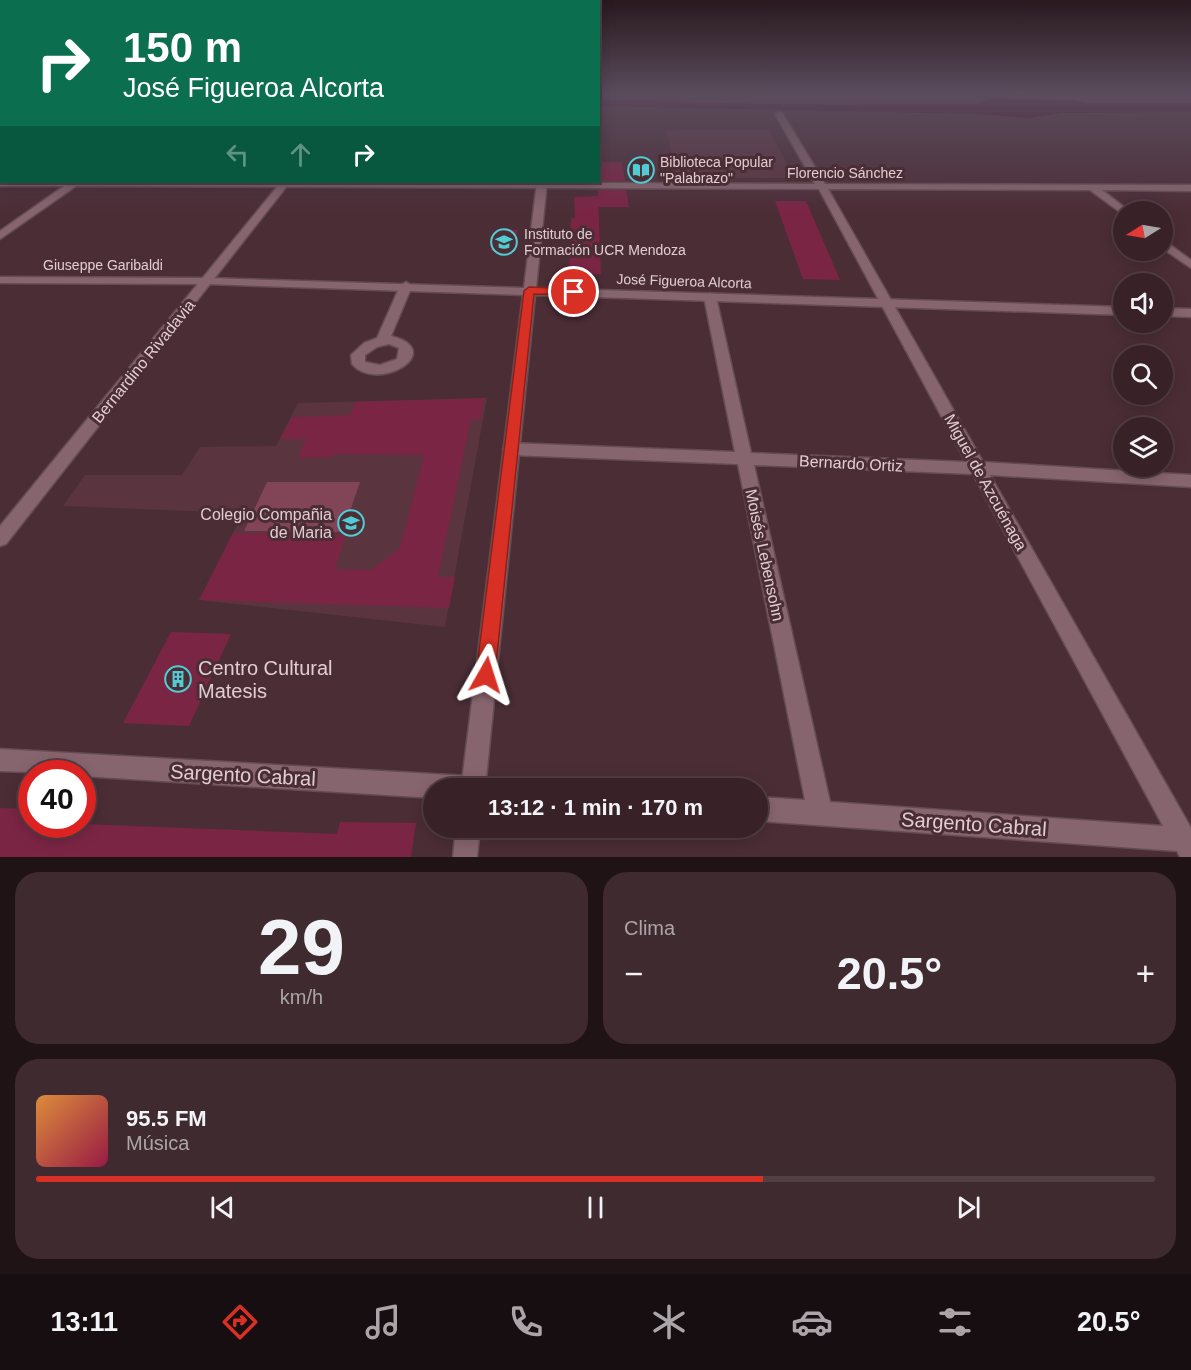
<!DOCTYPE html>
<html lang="es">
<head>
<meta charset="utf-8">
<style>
	body { margin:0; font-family:Helvetica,sans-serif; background:#3f2a30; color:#f1f3f6; height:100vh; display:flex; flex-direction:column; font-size:22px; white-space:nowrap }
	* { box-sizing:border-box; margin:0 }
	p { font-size:20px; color:#aba4a8 }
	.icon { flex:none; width:33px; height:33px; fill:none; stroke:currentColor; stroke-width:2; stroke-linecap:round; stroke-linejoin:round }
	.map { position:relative; height:857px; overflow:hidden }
	.sheet { display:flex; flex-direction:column; gap:15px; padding:15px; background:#1f1316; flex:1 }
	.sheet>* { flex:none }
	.banner { position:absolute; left:0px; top:0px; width:600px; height:183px; box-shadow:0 3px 15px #0003,0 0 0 2px #523f45; background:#0b6e4f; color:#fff; overflow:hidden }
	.needle { width:39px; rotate:259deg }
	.fabs { position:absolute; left:1113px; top:201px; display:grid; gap:12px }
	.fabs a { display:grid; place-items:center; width:60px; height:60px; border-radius:50%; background:#382228; box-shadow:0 3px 15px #0003,0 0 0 2px #523f45; font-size:30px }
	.speed { position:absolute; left:18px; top:760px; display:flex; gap:12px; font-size:30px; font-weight:700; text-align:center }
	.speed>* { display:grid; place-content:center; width:78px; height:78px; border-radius:50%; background:#382228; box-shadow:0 3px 15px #0003,0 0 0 2px #523f45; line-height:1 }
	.speed .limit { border:9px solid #d22; background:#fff; color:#111 }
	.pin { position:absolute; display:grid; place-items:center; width:51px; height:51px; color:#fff; margin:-26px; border:3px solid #fff; border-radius:50%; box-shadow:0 2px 6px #0007 }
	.me { position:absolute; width:66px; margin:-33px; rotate:6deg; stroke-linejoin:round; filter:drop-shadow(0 0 4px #0008) }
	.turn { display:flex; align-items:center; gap:21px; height:126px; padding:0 24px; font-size:27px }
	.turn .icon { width:78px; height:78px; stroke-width:2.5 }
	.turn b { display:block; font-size:42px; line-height:51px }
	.lanes { display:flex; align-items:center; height:57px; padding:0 24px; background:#0003; justify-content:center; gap:30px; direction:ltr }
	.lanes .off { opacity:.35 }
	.big { font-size:45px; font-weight:600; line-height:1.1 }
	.sheet .widget { flex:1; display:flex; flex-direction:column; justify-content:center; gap:9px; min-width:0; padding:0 21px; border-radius:24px; background:#3f2a30 }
	.sheet .dial { align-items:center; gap:0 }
	.dial b { font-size:78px; line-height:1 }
	.song { display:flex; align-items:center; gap:18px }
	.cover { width:72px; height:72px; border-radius:9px; background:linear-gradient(135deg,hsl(30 70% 55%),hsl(340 70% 35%)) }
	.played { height:6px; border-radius:3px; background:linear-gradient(90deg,#d93025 65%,#523f45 65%) }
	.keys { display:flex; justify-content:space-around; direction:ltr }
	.heat { display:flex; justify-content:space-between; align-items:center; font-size:33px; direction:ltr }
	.sheet .tiles { flex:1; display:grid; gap:15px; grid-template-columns:1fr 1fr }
	.widget:last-child { grid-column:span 2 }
	.trip { position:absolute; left:423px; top:778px; width:345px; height:60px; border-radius:30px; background:#382228; box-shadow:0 3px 15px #0003,0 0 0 2px #523f45; font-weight:600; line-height:60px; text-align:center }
	.dock { display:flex; height:96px; justify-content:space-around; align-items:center; background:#160e10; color:#aba4a8 }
	.dock .icon { width:42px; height:42px }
	.dock .active { color:#d93025 }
	.dock b { font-size:27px; color:#f1f3f6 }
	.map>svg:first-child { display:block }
	.built { fill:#5a343f }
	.green { fill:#824457 }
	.water { fill:#3e001b }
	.building { fill:#7b2545 }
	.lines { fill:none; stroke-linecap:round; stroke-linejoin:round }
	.minor-casing { stroke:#654c53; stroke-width:3 }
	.tertiary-casing { stroke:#654c53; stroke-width:3 }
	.secondary-casing { stroke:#654c53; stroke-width:3 }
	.minor { fill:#87656e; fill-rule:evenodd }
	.tertiary { fill:#87656e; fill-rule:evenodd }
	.secondary { fill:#87656e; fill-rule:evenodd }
	.route { fill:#d93025; stroke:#8d1f18; stroke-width:1.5 }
	.labels { text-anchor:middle; stroke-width:6; stroke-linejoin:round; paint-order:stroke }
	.far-poi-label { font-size:14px; fill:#e0cdd1; stroke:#4b2d36; text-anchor:start }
	.far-street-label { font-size:14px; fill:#e0cdd1; stroke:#4b2d36 }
	.street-label { font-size:16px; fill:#e0cdd1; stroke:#4b2d36 }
	.poi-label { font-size:16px; fill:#e0cdd1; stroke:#4b2d36; text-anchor:end }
	.near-poi-label { font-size:20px; fill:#e0cdd1; stroke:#4b2d36; text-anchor:start }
	.near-street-label { font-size:20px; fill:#e0cdd1; stroke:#4b2d36 }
</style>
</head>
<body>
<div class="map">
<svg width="1191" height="857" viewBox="0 0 1191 857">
	<rect width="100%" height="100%" fill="#4b2d36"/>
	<g class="built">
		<path d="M769,129L794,178H677L666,130Z"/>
		<path d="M487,398L445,627L199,600L243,513L63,506L85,475H182L200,447L276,446L298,403Z"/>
	</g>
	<g class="green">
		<path d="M1004,95L1188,97H1191V103H1086L1072,100L1010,99Z"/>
		<path d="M267,482H360L343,532L244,531Z"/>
	</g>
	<path class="water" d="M1006,97L1010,99L1072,100L1086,103H1191V112L1062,113L1029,118L976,114L598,106L599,99L757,104H979L990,98Z"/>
	<g class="building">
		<path d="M598,162H622L625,181H598Z"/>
		<path d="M598,190H626L629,207H598Z"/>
		<path d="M598,196L601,274H569L571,218H575L574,197Z"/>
		<path d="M775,201H806L840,280L803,279Z"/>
		<path d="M497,229L518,230L513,252L490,251Z"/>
		<path d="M484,398L481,419H471L438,577H455L449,608L199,600L233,533L346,535L335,569L371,570L400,548L424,455L335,454L334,457L298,458L306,439H280L292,417L350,415L355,402Z"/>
		<path d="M171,632L231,634L189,726L123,723Z"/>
		<path d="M0,808L32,809V825L82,824L337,834L340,822L416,823L411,857H0Z"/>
	</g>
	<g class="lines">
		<g class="minor-casing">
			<g id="minor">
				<path d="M779,112L783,114L825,184L1191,185V191L1102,190L1128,210L1129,212H1124V215L1090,190L828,189L983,462L1191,475V487L990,475L1191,828V857H1180L1177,851L758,821V797L805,800L738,464L511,455L506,453L503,449L506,445L511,443L735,452L704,297L710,293L716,297L751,453L966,462L819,189L76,186L0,239V231L64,186H0V180L815,184L775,114ZM754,465L973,474L1163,826L830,802Z"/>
				<path d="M1162,239L1191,260V268L1162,248Z"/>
				<path d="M0,277L207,278L213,281L207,284L0,283Z"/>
				<path d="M406,282L412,286L391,336C449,351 377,394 352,364L351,355L364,343L377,338L400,286ZM389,344L399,348L397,359L380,365L365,362V355L377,347Z"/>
				<path d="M0,749L486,777L494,781L498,789H434V798L82,776V774L0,771Z"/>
			</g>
		</g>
		<g class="tertiary-casing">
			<g id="tertiary">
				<path d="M537,182H547L536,288L1124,307V315L535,295L485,789H461L523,295L207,284L201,281L207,278L524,288Z"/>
				<path d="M1162,308L1191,309V317L1162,316Z"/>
				<path d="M456,828H480L477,857H453Z"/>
			</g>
		</g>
		<g class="secondary-casing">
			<path id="secondary" d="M281,182H290L6,544L0,546V526Z"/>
		</g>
		<use href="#minor" class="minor"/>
		<use href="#tertiary" class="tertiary"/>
		<use href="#secondary" class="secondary"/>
	</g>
	<linearGradient id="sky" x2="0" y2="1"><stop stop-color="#29191e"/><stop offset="0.44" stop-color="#5b4c5d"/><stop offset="1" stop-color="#5b4c5d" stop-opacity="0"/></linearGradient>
	<rect width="1191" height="213" fill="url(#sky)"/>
	<path class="route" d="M529,287L574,289L580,292L574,295L534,294L495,675L492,682L486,684L479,682L476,675L524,291Z"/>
	<defs>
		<g id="library-ring" transform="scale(1.35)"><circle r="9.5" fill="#4b2d36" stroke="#51ccd4" stroke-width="1.5"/><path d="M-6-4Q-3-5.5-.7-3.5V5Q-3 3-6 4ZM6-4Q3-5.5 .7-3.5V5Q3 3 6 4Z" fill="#51ccd4"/></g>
		<g id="university-ring" transform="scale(1.35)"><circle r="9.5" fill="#4b2d36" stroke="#51ccd4" stroke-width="1.5"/><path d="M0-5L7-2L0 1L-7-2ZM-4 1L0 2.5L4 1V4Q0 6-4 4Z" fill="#51ccd4"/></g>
		<g id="school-ring" transform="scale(1.35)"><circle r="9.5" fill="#4b2d36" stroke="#51ccd4" stroke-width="1.5"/><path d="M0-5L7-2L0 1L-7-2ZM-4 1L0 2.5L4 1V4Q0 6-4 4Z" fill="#51ccd4"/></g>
		<g id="building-ring" transform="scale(1.35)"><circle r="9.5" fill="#4b2d36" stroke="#51ccd4" stroke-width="1.5"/><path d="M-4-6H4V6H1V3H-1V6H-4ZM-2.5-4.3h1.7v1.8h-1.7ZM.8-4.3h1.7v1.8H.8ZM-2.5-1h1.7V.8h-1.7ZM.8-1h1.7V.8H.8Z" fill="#51ccd4"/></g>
	</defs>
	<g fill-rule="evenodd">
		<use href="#library-ring" x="641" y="170"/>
		<use href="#university-ring" x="504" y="242"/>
		<use href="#school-ring" x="351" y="523"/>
		<use href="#building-ring" x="178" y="679"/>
	</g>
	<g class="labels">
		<g class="far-poi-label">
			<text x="660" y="167">Biblioteca Popular<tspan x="660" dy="16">"Palabrazo"</tspan></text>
			<text x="524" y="239">Instituto de<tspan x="524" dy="16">Formación UCR Mendoza</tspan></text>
		</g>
		<g class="far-street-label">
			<text x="845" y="178">Florencio Sánchez</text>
			<text x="103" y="270">Giuseppe Garibaldi</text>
			<text transform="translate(684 281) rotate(2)" y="5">José Figueroa Alcorta</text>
		</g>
		<g class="street-label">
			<text transform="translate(143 361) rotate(-51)" y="6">Bernardino Rivadavia</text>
			<text transform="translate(851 463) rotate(3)" y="6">Bernardo Ortiz</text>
			<text transform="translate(986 482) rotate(61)" y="6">Miguel de Azcuénaga</text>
			<text transform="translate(765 555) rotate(78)" y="6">Moisés Lebensohn</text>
		</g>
		<g class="poi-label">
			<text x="332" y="520">Colegio Compañia<tspan x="332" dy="18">de Maria</tspan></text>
		</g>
		<g class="near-poi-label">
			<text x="198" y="675">Centro Cultural<tspan x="198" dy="23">Matesis</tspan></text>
		</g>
		<g class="near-street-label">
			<text transform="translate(243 775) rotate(3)" y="7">Sargento Cabral</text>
			<text transform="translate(974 824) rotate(4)" y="7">Sargento Cabral</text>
		</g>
	</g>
</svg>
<div class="fabs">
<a><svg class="needle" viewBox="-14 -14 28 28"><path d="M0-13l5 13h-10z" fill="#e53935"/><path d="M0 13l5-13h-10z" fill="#aba4a8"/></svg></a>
<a><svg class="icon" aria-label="sound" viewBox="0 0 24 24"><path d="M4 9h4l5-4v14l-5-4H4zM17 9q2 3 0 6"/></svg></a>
<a><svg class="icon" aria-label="search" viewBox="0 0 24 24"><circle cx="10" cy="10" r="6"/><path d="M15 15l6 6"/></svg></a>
<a><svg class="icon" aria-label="layers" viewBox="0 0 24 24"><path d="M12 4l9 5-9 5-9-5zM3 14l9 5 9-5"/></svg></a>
</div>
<div class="speed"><div class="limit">40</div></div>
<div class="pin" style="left:574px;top:292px;background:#d93025"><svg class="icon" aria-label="arrive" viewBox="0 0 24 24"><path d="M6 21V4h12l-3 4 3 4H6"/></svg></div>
<svg class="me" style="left:486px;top:675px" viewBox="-20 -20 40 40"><path d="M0-17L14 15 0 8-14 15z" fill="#d93025" stroke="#fff" stroke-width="4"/></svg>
<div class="trip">13:12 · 1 min · 170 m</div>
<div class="banner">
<div class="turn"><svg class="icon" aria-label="right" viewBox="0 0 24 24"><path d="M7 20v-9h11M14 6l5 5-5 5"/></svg><div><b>150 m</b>José Figueroa Alcorta</div></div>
<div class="lanes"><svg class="icon off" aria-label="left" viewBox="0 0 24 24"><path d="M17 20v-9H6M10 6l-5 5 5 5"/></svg><svg class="icon off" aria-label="ahead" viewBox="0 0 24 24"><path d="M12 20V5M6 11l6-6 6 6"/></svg><svg class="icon" aria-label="right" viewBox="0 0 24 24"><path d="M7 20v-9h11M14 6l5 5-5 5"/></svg></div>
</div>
</div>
<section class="sheet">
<div class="tiles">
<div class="widget dial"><b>29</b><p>km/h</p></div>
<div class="widget"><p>Clima</p>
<div class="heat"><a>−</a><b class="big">20.5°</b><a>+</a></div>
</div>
<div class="widget">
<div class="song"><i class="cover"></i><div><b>95.5 FM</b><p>Música</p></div></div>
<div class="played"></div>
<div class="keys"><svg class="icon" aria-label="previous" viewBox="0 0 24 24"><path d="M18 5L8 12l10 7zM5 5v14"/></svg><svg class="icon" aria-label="pause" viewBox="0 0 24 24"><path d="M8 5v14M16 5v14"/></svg><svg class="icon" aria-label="next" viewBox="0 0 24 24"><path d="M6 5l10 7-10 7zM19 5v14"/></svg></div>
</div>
</div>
</section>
<nav class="dock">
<b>13:11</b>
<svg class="icon active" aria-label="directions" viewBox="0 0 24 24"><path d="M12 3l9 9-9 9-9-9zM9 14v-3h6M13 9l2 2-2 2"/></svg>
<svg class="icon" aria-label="music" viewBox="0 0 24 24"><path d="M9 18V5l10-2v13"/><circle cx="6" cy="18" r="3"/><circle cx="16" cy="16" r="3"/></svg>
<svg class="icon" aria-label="phone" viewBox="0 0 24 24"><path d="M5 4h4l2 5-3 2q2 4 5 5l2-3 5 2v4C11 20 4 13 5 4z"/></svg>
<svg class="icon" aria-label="climate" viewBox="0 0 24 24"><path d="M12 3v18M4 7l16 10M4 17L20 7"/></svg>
<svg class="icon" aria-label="car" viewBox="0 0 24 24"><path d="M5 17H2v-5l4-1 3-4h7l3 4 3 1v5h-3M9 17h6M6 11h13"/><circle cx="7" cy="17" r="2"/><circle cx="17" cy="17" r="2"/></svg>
<svg class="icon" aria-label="filters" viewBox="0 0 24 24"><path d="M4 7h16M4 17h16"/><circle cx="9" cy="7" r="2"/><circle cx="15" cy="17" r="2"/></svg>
<b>20.5°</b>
</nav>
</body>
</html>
